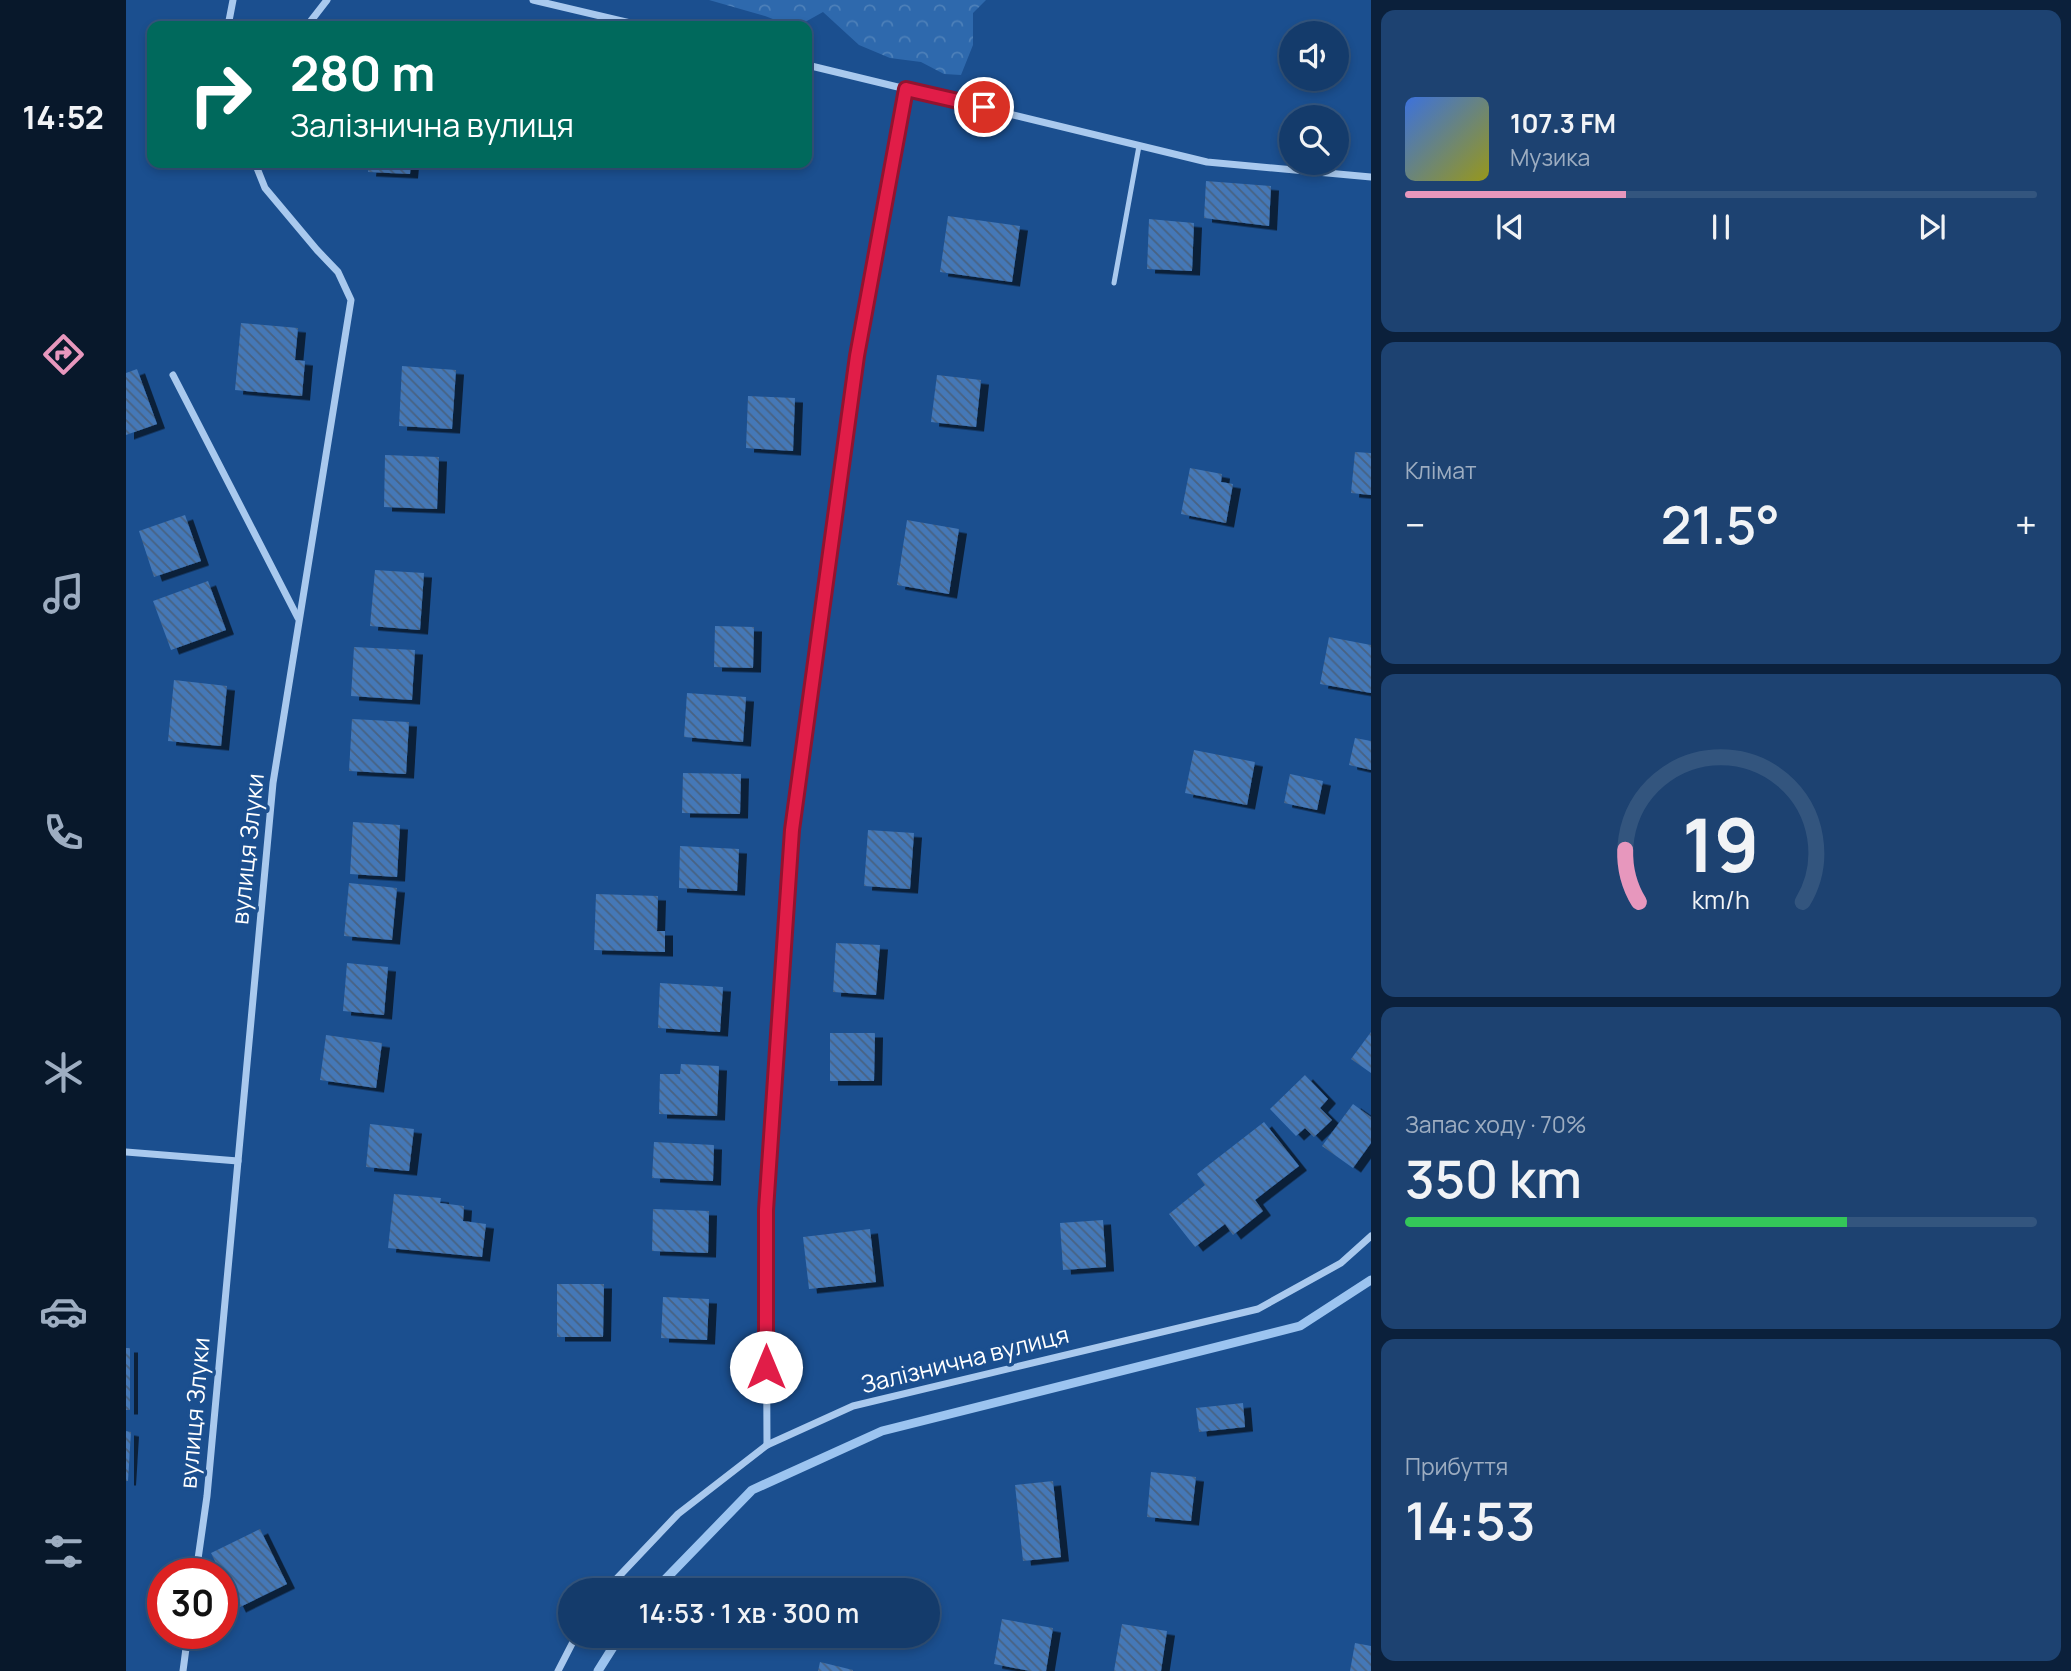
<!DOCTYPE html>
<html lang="uk">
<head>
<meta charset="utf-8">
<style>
	body { margin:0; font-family:Manrope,sans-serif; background:#1d4271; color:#f1f3f6; height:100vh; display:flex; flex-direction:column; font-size:26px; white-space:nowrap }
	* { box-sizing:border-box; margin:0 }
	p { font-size:23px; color:#9dadc1 }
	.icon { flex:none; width:38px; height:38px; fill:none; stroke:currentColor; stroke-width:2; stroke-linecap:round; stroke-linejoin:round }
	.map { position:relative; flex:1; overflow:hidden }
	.details { display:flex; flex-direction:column; gap:10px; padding:10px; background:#0b203b; width:700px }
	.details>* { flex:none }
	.banner { position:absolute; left:21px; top:21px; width:665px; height:147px; border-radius:14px; box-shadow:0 4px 10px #0003,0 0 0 2px #33557e; background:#00695c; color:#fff; overflow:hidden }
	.controls { position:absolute; left:1153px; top:21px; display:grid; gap:14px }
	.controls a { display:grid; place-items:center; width:70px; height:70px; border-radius:50%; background:#143b6b; box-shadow:0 4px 10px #0003,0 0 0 2px #33557e; font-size:35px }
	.speed { position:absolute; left:21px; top:1558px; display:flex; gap:14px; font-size:35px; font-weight:700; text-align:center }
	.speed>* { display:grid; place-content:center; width:91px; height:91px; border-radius:50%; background:#143b6b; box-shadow:0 4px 10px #0003,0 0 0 2px #33557e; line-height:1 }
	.speed .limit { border:10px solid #d22; background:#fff; color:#111 }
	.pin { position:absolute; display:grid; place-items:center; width:60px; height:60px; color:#fff; margin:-30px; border:4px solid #fff; border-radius:50%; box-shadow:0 2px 7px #0007 }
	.me { position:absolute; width:77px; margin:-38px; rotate:0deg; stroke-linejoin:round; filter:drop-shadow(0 0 5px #0008) }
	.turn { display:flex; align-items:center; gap:24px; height:147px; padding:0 28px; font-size:32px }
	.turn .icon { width:91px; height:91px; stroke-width:2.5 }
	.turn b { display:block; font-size:49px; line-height:60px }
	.big { font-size:52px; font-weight:600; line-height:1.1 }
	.details .tile { flex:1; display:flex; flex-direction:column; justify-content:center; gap:10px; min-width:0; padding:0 24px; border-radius:14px; background:#1d4271 }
	.details .dial { align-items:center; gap:0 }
	.dial svg { height:182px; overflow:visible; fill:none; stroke:#33557e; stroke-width:7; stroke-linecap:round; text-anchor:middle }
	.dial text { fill:#f1f3f6; stroke:none }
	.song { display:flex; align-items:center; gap:21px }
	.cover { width:84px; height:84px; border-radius:10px; background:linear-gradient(135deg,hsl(220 70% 55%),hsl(60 70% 35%)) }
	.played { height:7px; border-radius:4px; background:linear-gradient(90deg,#e797bd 35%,#33557e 35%) }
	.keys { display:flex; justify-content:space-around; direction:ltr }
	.heat { display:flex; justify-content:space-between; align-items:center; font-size:38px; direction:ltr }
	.charge { height:10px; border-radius:5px; background:linear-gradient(90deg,#34c759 70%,#33557e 0) }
	.trip { position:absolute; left:432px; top:1578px; width:382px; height:70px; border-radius:35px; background:#143b6b; box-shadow:0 4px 10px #0003,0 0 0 2px #33557e; font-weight:600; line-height:70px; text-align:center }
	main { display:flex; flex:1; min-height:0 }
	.tabs { display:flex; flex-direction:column; width:126px; justify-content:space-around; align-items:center; background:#08182b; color:#9dadc1 }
	.tabs .icon { width:49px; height:49px }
	.tabs .selected { color:#e797bd }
	.tabs b { font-size:32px; color:#f1f3f6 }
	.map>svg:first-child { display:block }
	.forest { fill:url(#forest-crowns) }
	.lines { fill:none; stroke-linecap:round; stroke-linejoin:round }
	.stream { stroke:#9cc4f0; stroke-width:9 }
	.building { fill:url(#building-back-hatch); filter:url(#shadow) }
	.lane { stroke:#a9c9ee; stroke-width:5 }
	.street { stroke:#a9c9ee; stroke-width:7 }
	.route-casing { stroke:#92132f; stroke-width:18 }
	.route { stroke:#e11d48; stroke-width:12 }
	.labels { text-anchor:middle; stroke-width:7; stroke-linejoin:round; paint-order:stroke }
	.street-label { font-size:24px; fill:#fff; stroke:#1b4f8f }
</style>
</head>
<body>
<main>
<nav class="tabs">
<b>14:52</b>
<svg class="icon selected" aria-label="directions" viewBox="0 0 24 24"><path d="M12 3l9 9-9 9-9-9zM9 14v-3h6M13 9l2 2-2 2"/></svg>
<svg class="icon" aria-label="music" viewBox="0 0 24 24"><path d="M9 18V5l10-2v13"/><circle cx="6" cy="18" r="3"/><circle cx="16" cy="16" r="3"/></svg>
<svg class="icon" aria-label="phone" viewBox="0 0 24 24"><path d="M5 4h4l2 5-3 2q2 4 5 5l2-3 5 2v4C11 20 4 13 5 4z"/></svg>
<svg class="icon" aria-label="climate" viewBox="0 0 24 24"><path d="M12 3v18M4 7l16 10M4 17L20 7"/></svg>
<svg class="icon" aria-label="car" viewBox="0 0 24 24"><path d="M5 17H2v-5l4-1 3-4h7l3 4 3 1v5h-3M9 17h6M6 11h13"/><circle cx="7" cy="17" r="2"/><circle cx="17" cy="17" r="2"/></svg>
<svg class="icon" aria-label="filters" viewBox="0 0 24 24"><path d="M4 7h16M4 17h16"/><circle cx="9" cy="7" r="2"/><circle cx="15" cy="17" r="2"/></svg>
</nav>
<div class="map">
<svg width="1245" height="1671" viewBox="0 0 1245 1671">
	<defs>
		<pattern id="forest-crowns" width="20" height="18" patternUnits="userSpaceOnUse" patternTransform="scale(1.75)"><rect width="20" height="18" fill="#2e69ad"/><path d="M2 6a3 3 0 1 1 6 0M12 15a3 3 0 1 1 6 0" fill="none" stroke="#4d80b9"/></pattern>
		<pattern id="building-back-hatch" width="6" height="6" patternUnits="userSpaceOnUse" patternTransform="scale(1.75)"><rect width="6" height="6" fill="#4478b7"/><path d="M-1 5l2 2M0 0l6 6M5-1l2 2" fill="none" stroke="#486282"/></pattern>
		<filter id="shadow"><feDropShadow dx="8" dy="4.5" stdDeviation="0" flood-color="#0009"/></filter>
	</defs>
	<rect width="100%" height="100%" fill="#1b4f8f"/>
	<path class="forest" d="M583,0H860L847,13V45L835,75L818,74L795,62L764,58L733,45L697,12L672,26H665L639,16Z"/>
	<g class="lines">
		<g class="stream">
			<path d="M528,1591L626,1490L756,1431L1174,1326L1245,1280"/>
			<path d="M472,1671L494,1636"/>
		</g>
	</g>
	<g class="building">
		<path d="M243,163H285L284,174L242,172Z"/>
		<path d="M1080,181L1145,186L1143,226L1078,218Z"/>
		<path d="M822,216L894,226L886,282L814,272Z"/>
		<path d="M1023,219L1068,223L1066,271L1021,269Z"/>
		<path d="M115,323L172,328L169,360L179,361L176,396L109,390Z"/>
		<path d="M276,366L330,370L326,429L273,426Z"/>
		<path d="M11,369L31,424L0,435V373Z"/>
		<path d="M811,375L855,380L850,427L805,422Z"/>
		<path d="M622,396L669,398L667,451L620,448Z"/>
		<path d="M1229,452L1245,453V495L1225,493Z"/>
		<path d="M259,455L313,457L311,509L258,507Z"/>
		<path d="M1064,468L1096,474L1095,482L1107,484L1100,523L1055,514Z"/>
		<path d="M59,515L75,561L28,577L13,531Z"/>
		<path d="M781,520L833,529L823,594L771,585Z"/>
		<path d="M249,570L298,573L294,630L244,626Z"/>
		<path d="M82,581L100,630L45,650L27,601Z"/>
		<path d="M589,626L628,627L627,668L588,667Z"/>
		<path d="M1203,637L1245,645V693L1194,684Z"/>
		<path d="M228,647L289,650L286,700L225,696Z"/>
		<path d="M48,680L101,686L95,746L42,741Z"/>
		<path d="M561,693L620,697L617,742L558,737Z"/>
		<path d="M226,719L283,722L280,774L223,771Z"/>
		<path d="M1229,738L1245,741V770L1223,765Z"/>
		<path d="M1068,750L1129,762L1121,805L1059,793Z"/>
		<path d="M557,773L615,774L614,814L556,813Z"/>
		<path d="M1164,774L1197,781L1191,810L1158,803Z"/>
		<path d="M227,822L274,825L271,877L224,874Z"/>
		<path d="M742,830L788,833L784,889L738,886Z"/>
		<path d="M554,846L613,849L611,891L553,888Z"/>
		<path d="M223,883L271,888L266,940L218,936Z"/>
		<path d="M470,894L532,896L531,931H539V952L468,950Z"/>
		<path d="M710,943L754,945L750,995L707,992Z"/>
		<path d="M221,963L262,967L258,1015L217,1011Z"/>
		<path d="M534,983L597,987L594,1032L532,1028Z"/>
		<path d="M1245,1032V1073L1225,1059Z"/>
		<path d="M704,1033H749L748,1081H704Z"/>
		<path d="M200,1035L256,1043L250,1088L194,1080Z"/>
		<path d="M555,1064L593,1066L591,1116L533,1114L534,1074H554Z"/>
		<path d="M1179,1075L1202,1099L1194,1108L1206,1120L1188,1137L1179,1128L1170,1136L1144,1109Z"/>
		<path d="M1227,1104L1245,1117V1143L1227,1168L1196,1146Z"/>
		<path d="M1138,1122L1173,1166L1129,1200L1137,1211L1107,1235L1099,1224L1069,1247L1043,1214L1079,1185L1071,1174Z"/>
		<path d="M244,1124L288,1129L283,1171L240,1167Z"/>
		<path d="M528,1142L588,1145L587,1181L526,1178Z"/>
		<path d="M268,1194L315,1198L314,1203L338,1206L337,1221L360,1224L356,1257L262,1248Z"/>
		<path d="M527,1209L583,1211L582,1253L526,1251Z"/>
		<path d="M977,1220L980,1267L937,1270L934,1223Z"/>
		<path d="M744,1229L750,1282L683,1289L677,1237Z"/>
		<path d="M431,1284H478L477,1337H431Z"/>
		<path d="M537,1297L583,1299L581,1340L535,1338Z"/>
		<rect x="0" y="1348" width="4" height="62"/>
		<path d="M1117,1403L1119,1427L1073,1432L1070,1408Z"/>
		<path d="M0,1431L5,1432L2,1481H0Z"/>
		<path d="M1025,1472L1070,1477L1065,1521L1021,1517Z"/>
		<path d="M927,1481L935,1557L897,1561L889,1485Z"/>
		<path d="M134,1529L161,1584L112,1608L85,1553Z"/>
		<path d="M876,1619L927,1628L920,1671H904L868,1664Z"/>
		<path d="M996,1624L1041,1631L1035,1671H988Z"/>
		<path d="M1229,1643L1245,1646V1671H1224Z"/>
		<path d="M694,1662L727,1670V1671H692Z"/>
	</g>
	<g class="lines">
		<path class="lane" d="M988,283L1013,146"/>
		<g class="street">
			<path d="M407,0L517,26"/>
			<path d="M102,26L107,0"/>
			<path d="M174,26L184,22L201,0"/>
			<path d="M681,65L1081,162L1245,177"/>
			<path d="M47,375L172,618"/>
			<path d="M0,1152L112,1161"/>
			<path d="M641,1445L640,1211L666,830L731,357L780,89"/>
			<path d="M70,1573L81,1496L147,783L225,300L212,272L191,250L139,188L129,163"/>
			<path d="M479,1591L552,1514L641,1445L727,1406L1132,1309L1215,1263L1245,1236"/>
			<path d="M57,1671L62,1633"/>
			<path d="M432,1671L450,1636"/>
		</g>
	</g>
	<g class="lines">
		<g class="route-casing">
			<path id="route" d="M640,1367V1210L666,830L731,356L780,89L858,107"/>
		</g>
		<use href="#route" class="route"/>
	</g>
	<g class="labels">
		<g class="street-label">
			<text transform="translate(122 849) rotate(-84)" y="8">вулиця Злуки</text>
			<text transform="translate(839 1360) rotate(-14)" y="8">Залізнична вулиця</text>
			<text transform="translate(69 1413) rotate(-85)" y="8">вулиця Злуки</text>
		</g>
	</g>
</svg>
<div class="controls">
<a><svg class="icon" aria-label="sound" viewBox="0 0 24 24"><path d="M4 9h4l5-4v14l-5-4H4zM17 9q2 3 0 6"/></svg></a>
<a><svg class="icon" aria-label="search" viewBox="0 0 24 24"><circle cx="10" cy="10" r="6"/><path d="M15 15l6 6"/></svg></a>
</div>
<div class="speed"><div class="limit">30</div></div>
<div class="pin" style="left:858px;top:107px;background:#d93025"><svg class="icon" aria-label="arrive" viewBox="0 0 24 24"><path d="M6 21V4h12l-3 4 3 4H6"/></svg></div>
<svg class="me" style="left:640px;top:1367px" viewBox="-20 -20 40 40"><circle r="19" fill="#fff"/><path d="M0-13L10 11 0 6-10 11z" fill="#e11d48"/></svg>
<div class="trip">14:53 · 1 хв · 300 m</div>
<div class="banner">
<div class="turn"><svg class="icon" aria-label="right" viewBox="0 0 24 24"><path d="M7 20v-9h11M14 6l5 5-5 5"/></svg><div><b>280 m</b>Залізнична вулиця</div></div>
</div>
</div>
<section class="details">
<div class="tile">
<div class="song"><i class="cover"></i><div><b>107.3 FM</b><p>Музика</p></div></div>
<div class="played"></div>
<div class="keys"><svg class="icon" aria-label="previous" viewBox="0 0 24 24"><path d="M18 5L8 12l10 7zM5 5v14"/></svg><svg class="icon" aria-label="pause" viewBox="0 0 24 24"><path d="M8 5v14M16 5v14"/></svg><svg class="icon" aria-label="next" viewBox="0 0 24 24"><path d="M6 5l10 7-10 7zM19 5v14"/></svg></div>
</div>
<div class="tile"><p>Клімат</p>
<div class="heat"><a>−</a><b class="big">21.5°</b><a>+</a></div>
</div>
<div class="tile dial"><svg viewBox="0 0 100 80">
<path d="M14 69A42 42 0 1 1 86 69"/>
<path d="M14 69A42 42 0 0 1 8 46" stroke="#e797bd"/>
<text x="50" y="56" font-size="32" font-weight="700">19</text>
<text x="50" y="72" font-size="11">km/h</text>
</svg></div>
<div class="tile"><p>Запас ходу · 70%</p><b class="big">350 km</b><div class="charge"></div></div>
<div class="tile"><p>Прибуття</p><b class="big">14:53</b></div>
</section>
</main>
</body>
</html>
